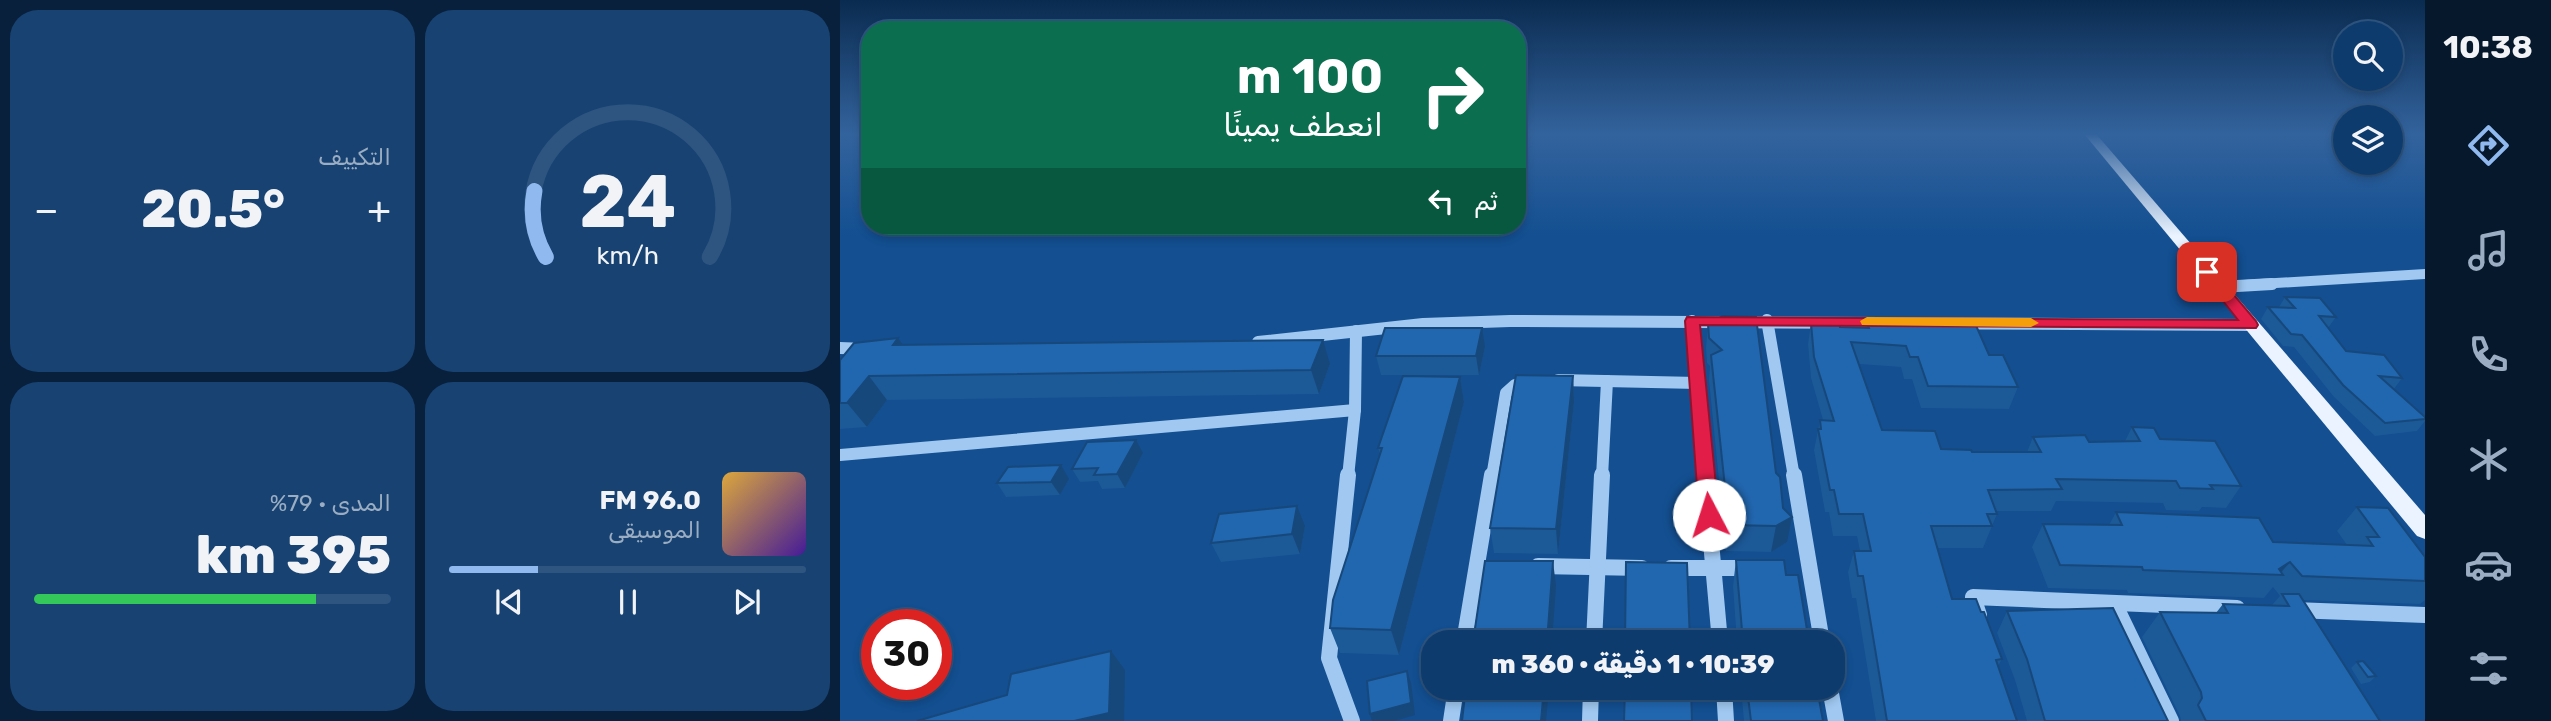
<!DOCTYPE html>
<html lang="ar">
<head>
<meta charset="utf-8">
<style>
	body { margin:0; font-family:Rubik,"Noto Sans Arabic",sans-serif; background:#174272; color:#f1f3f6; direction:rtl; height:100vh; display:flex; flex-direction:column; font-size:26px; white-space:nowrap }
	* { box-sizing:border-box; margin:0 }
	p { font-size:23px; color:#9badc2 }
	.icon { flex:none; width:38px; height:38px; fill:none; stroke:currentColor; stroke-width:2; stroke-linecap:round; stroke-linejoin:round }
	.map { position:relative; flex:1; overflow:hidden; direction:ltr }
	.side { display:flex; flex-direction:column; gap:10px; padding:10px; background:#08203c; width:840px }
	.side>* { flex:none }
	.banner { position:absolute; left:21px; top:21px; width:665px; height:214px; border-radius:28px; box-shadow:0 4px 10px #0003,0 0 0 2px #2e5580; direction:rtl; background:#0b6e4f; color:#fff; overflow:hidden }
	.buttons { position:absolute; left:1493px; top:21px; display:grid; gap:14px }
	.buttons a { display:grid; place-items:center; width:70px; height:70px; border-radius:50%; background:#0e3b6d; box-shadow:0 4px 10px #0003,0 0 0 2px #2e5580; font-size:35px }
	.speed { position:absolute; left:21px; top:609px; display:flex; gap:14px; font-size:35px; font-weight:700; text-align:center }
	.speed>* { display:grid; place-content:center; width:91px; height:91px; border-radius:50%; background:#0e3b6d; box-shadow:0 4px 10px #0003,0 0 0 2px #2e5580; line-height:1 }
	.speed .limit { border:10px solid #d22; background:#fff; color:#111 }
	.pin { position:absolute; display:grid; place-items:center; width:60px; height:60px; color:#fff; margin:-30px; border-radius:14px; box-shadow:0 4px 10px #0006 }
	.me { position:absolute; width:77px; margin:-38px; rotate:355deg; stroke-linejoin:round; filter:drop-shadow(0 0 5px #0008) }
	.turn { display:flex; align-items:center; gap:24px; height:147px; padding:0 28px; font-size:32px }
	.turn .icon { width:91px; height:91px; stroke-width:2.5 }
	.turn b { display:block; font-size:49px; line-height:60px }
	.then { display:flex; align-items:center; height:66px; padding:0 28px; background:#0003; gap:14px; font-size:26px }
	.big { font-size:52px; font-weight:800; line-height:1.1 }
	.side .tile { flex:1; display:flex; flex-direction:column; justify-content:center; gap:10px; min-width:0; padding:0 24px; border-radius:28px; background:#174272 }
	.side .dial { align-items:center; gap:0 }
	.dial svg { height:182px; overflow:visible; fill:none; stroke:#2e5580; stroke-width:7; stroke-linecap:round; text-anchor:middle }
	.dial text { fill:#f1f3f6; stroke:none }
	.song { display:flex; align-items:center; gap:21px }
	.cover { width:84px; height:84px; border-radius:10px; background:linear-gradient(135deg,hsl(40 70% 55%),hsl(260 70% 35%)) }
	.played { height:7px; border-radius:4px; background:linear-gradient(90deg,#90b9f0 25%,#2e5580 25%) }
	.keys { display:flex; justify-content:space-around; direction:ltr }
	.heat { display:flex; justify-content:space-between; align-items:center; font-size:38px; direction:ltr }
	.charge { height:10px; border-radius:5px; background:linear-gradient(90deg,#34c759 79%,#2e5580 0) }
	.side .tiles { flex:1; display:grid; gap:10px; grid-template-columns:repeat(2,1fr) }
	.trip { position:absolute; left:581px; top:630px; width:424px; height:70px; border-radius:28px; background:#0e3b6d; box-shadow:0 4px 10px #0003,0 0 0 2px #2e5580; font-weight:800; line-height:70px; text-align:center; direction:rtl }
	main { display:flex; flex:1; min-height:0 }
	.tab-bar { display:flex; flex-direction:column; width:126px; justify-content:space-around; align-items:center; background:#06182c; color:#9badc2 }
	.tab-bar .icon { width:49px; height:49px }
	.tab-bar .active { color:#90b9f0 }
	.tab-bar b { font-size:32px; color:#f1f3f6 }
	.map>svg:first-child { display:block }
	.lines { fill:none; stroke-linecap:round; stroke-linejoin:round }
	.minor-far2 { stroke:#a0c8f1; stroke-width:10 }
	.minor-far1 { stroke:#a0c8f1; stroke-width:12 }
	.minor { stroke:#a0c8f1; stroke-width:16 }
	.major { fill:#eaf3ff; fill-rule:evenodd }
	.wall { fill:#1c5997 }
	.shaded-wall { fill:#17487b }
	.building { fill:#2167b0; stroke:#17487b; stroke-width:2 }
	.route { fill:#e11d48; stroke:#92132f; stroke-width:2 }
	.slow { fill:#f59e0b }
</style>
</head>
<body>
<main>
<nav class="tab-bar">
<b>10:38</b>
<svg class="icon active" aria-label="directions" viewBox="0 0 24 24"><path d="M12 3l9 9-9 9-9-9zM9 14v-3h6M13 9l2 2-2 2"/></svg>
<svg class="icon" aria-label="music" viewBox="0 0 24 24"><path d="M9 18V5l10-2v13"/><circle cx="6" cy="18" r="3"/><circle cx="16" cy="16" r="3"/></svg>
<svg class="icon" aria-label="phone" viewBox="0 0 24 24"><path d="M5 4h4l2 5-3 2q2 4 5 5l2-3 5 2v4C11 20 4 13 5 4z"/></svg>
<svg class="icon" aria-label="climate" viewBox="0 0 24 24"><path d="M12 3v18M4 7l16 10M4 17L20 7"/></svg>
<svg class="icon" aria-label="car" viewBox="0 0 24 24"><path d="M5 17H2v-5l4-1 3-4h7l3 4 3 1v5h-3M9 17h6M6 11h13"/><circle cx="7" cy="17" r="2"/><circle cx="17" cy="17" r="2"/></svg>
<svg class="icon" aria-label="filters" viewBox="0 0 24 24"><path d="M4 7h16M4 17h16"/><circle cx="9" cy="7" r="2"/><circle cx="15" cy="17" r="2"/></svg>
</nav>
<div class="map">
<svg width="1585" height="721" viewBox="0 0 1585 721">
	<rect width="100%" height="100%" fill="#134f91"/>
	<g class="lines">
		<path class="minor-far2" d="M1404,285L1585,274"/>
		<g class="minor-far1">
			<path d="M1380,287L1432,284"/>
			<path d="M927,320L954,477"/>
			<path d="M852,321L866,477"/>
			<path d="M418,342L583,324L670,321L1410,325"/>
			<path d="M0,348L25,349"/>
			<path d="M718,380L858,383"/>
			<path d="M0,455L515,410"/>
			<path d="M508,477L515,410L516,331"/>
			<path d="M652,477L666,393L675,385L690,381"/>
			<path d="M762,477L767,381"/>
		</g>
		<g class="minor">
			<path d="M508,475L489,658L512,721"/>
			<path d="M865,475L880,642"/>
			<path d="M954,475L982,642"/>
			<path d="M698,566L802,568"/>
			<path d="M831,568H910"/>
			<path d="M1274,603L1331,721"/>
			<path d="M1454,610L1585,615"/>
			<path d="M1139,615L1133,597L1397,608"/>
			<path d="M624,642L652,475"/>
			<path d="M754,642L762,475"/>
			<path d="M884,688L886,721"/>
			<path d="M990,688L996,721"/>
			<path d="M611,721L616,688"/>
			<path d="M750,721L751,688"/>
		</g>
		<path class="major" d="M1245,135H1257L1585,515V539L1577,536Z"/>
	</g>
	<g class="wall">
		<path d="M1445,297L1496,317L1488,328L1506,351L1562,378L1554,389L1585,417V421L1577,431L1535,436L1494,397L1454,347L1443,346L1421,319L1428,307H1439Z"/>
		<path d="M883,316L936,473L947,542L931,552L886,551L869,380L870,366L867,363L866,348L868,323Z"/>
		<path d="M1113,321L1149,355L1178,387L1169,409L1081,408L1072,379H1064L1061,367L1019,364L1042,430L1101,449L1132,452H1187L1193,437L1249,442L1285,441L1292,427L1320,439L1401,486L1386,508L1362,507L1359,511L1326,510L1323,503L1216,501L1211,511H1156L1157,514L1143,548H1097L1112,599L1141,612L1162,659L1158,666L1177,721H1036L1016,598H1012L1008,572L1014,551H1020L1017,536H993L989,512H985L974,450L980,420H983L971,378L968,344L971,323L1000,327L1028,328V325L1112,326Z"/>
		<path d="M63,345L490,364L479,394L47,400L27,427L0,429V360Z"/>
		<path d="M645,347L639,375H541L536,356Z"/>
		<path d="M733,376L734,402L718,554L654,553L650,528Z"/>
		<path d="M620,377L624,402L559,655L500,653L490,628L540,454L538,448Z"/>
		<path d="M303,453L285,488L262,489L258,481L240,482L232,469Z"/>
		<path d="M229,479L220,495L166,497L157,483Z"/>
		<path d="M1517,507L1585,557V600L1580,604L1462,600L1540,721H1341L1340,716L1302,637L1320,612L1376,613L1383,604L1432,605L1440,596L1433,587L1424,598L1288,593L1287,590L1208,588L1192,547L1203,524L1269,525L1276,512L1433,542L1507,545L1497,531Z"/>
		<path d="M465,526L460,554L381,562L371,543Z"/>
		<path d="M896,560L946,575L969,642H897L893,586Z"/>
		<path d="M1167,611L1328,721H1187L1175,680L1157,633Z"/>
		<path d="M1517,662L1536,676L1530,682L1521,684L1511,668Z"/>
		<path d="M901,688H977L983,721H904Z"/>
	</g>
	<g class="shaded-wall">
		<path d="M642,328L645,347L639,375L636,356Z"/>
		<path d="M58,338L75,362L53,345Z"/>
		<path d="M483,340L490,364L479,394L471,370Z"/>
		<path d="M29,376L47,400L27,427L7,403Z"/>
		<path d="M733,376L734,402L718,554L716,529Z"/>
		<path d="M620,377L624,402L559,655L551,630Z"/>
		<path d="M296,440L303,453L285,488L277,474Z"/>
		<path d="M221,465L229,479L220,495L211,482Z"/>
		<path d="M457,506L465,526L460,554L452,534Z"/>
		<path d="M952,517L947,542L931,552L936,526Z"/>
		<path d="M713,561L716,586L712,642H707Z"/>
		<path d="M1450,562L1439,575V569Z"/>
		<path d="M271,651L285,670L284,721H234Z"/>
		<path d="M567,671L571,683L575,715L554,721H532L530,714Z"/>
		<path d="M704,688H709L706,721H701Z"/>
	</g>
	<g class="building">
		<path d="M1445,297L1480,298L1496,317L1479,316L1506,351L1544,355L1562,378L1539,376L1585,417V419L1545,423L1503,385L1462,335L1451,334L1428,307L1455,308Z"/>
		<path d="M883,316L916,317L936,473L940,477L943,508L952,517L936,526L889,525L871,355L882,350L869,338L868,323Z"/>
		<path d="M1113,321H1134L1149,355H1163L1178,387L1088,386L1078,357H1070L1066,346L1011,342L1042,430L1095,431L1101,449L1131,450L1132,452H1201L1193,437L1245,435L1249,442L1300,441L1292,427L1314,428L1320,439L1375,441L1401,486L1370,485L1373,489L1340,488L1336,481L1216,479L1222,489L1148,490L1157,514H1147L1152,526H1091L1112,599H1136L1141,612H1144L1162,659L1156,660L1177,721H1047L1023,576H1018L1014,551H1031L1023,514H999L994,490H990L978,429H981L980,420L994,421L974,357L971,323L1000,324V327L1029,328L1028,325L1115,326Z"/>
		<path d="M545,328H642L636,356H536Z"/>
		<path d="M58,338L53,345L483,340L471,370L29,376L7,403H0V360L14,343Z"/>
		<path d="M676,375L733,376L716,529L650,528Z"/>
		<path d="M563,376L620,377L551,630L490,628L493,600L542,448H538Z"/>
		<path d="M296,440L277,474L254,475L258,468L232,469L247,442Z"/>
		<path d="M221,465L211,482L157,483L168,467Z"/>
		<path d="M457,506L452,534L371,543L379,514Z"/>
		<path d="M1517,507L1548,508L1585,557V581L1462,576L1450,562L1439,569L1443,575L1303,570L1302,567L1220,565L1203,524L1282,525L1276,512L1419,518L1433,542L1533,546L1527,537H1539Z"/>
		<path d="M896,560H944L946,575H958L969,642H903Z"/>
		<path d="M645,561H713L707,642H633Z"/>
		<path d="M786,562L847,563L850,642H785Z"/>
		<path d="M1442,594H1459L1540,721H1366L1358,705L1362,698L1361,692L1320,612L1388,613L1383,604L1449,606Z"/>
		<path d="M1273,608L1328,721H1205L1187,659L1167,611Z"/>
		<path d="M271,651L269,713L234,721H77L167,695L171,674Z"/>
		<path d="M1523,661L1536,676L1528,677L1517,662Z"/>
		<path d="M567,671L571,703L530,714L527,681Z"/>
		<path d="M623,688H704L701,721H622L625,695H622Z"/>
		<path d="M785,688H851L852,721H784Z"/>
		<path d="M907,688H977L983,721H911Z"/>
	</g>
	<linearGradient id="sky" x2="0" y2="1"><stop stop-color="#0a2b50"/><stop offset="0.57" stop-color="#33639d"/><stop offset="1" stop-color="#33639d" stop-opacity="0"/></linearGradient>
	<rect width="1585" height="236" fill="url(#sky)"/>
	<path class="route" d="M1367,268L1372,269L1416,321L1418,325L1416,328L860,325L879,515L876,520L869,522L862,520L859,515L845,321L847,317L1398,320L1360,272Z"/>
	<path class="slow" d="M1027,317L1191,318L1199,323L1191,327L1022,325L1020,321Z"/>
</svg>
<div class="buttons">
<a><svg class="icon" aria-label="search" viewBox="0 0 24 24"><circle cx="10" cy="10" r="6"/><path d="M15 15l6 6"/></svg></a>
<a><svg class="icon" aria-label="layers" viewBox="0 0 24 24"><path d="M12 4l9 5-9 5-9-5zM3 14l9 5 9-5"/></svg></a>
</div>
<div class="speed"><div class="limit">30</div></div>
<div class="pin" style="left:1367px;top:272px;background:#d93025"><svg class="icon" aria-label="arrive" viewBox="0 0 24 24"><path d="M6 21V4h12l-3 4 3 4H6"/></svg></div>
<svg class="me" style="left:869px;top:515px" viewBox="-20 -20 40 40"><circle r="19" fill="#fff"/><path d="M0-13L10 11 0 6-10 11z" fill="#e11d48"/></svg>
<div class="trip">10:39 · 1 دقيقة · 360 m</div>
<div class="banner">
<div class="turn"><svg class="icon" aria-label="right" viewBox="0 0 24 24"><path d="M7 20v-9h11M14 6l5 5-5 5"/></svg><div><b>100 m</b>انعطف يمينًا</div></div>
<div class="then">ثم<svg class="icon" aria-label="left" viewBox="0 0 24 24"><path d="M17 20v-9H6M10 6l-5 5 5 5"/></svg></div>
</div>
</div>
<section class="side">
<div class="tiles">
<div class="tile dial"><svg viewBox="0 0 100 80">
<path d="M14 69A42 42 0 1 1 86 69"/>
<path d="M14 69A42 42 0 0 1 9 40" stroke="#90b9f0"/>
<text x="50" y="56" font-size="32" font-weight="700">24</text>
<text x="50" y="72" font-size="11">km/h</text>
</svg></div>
<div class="tile"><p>التكييف</p>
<div class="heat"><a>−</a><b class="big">20.5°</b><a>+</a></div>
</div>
<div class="tile">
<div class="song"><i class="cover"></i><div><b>96.0 FM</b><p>الموسيقى</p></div></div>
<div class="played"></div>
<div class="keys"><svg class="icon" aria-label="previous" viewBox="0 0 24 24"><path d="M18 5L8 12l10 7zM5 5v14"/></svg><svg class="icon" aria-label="pause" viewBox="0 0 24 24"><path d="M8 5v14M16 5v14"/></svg><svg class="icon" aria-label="next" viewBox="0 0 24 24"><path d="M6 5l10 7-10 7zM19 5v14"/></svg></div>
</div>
<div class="tile"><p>المدى · 79%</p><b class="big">395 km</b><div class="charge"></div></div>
</div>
</section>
</main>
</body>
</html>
